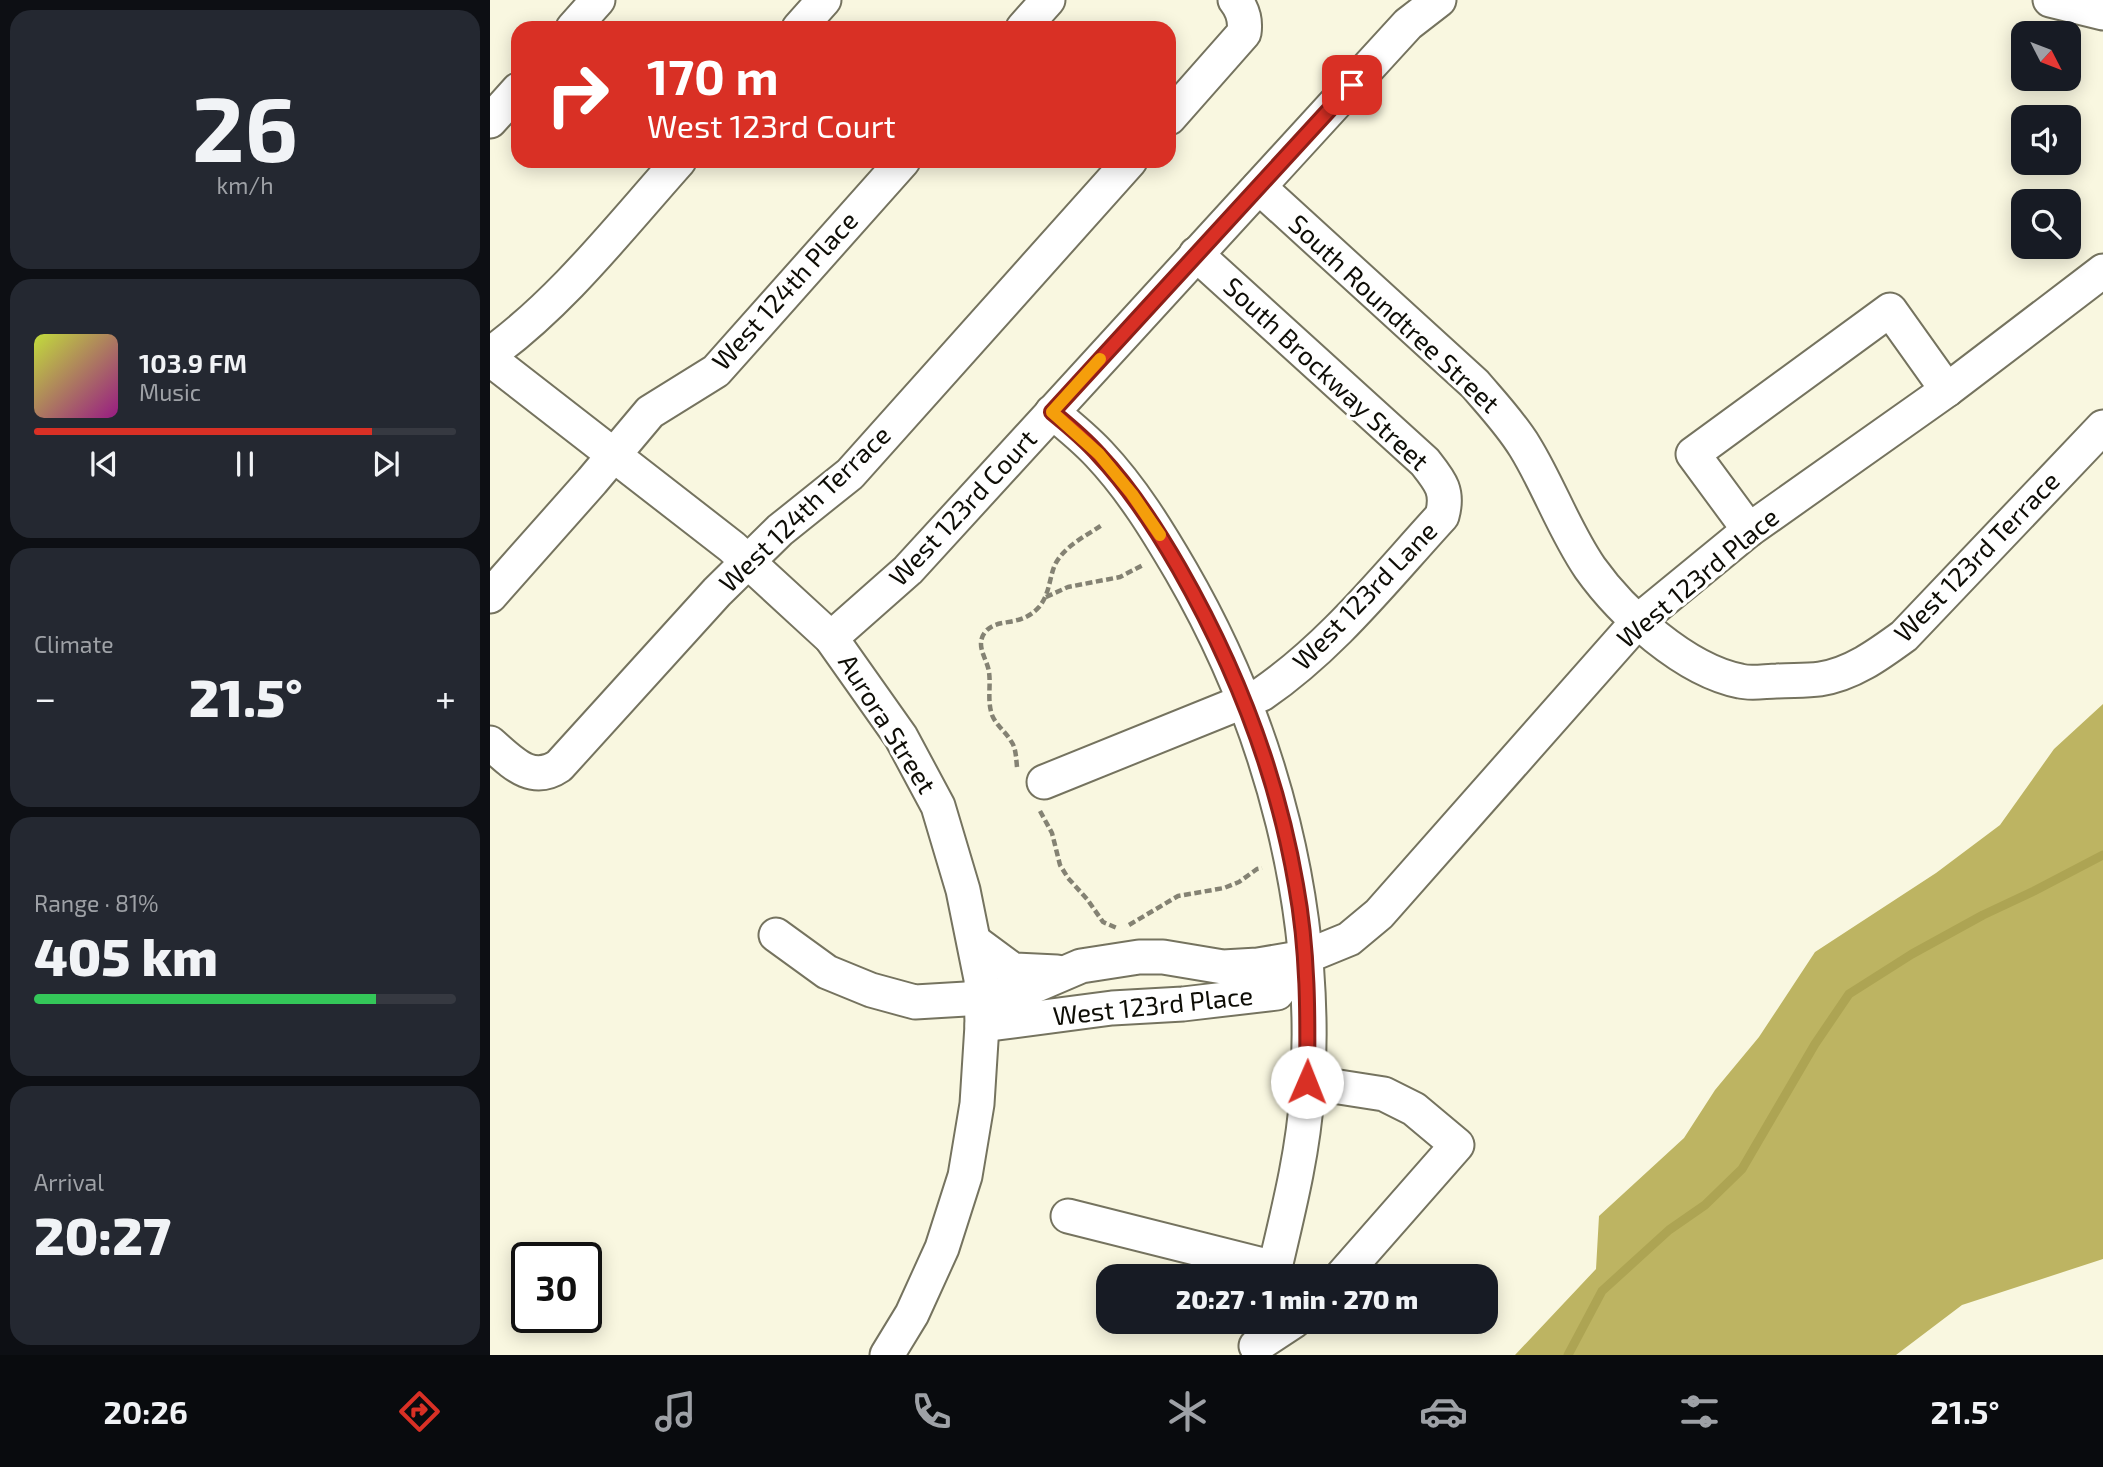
<!DOCTYPE html>
<html lang="en">
<head>
<meta charset="utf-8">
<style>
	body { margin:0; font-family:"Exo 2",sans-serif; background:#242831; color:#f1f3f6; height:100vh; display:flex; flex-direction:column; font-size:26px; white-space:nowrap }
	* { box-sizing:border-box; margin:0 }
	p { font-size:23px; color:#9ea1a6 }
	.icon { flex:none; width:38px; height:38px; fill:none; stroke:currentColor; stroke-width:2; stroke-linecap:round; stroke-linejoin:round }
	.map { position:relative; flex:1; overflow:hidden }
	.drawer { display:flex; flex-direction:column; gap:10px; padding:10px; background:#0d0f14; width:490px }
	.drawer>* { flex:none }
	.banner { position:absolute; left:21px; top:21px; width:665px; height:147px; border-radius:21px; box-shadow:0 4px 18px #0003; background:#d93025; color:#fff; overflow:hidden }
	.needle { width:46px; rotate:132deg }
	.fabs { position:absolute; left:1521px; top:21px; display:grid; gap:14px }
	.fabs a { display:grid; place-items:center; width:70px; height:70px; border-radius:14px; background:#171b24; box-shadow:0 4px 18px #0003; font-size:35px }
	.speed { position:absolute; left:21px; top:1242px; display:flex; gap:14px; font-size:35px; font-weight:700; text-align:center }
	.speed>* { display:grid; place-content:center; width:91px; height:91px; border-radius:50%; background:#171b24; box-shadow:0 4px 18px #0003; line-height:1 }
	.speed .limit { border:4px solid #111; border-radius:10px; background:#fff; color:#111 }
	.pin { position:absolute; display:grid; place-items:center; width:60px; height:60px; color:#fff; margin:-30px; border-radius:14px; box-shadow:0 4px 10px #0006 }
	.me { position:absolute; width:77px; margin:-38px; rotate:1deg; stroke-linejoin:round; filter:drop-shadow(0 0 5px #0008) }
	.turn { display:flex; align-items:center; gap:24px; height:147px; padding:0 21px; font-size:32px }
	.turn .icon { width:91px; height:91px; stroke-width:2.5 }
	.turn b { display:block; font-size:49px; line-height:60px }
	.big { font-size:52px; font-weight:800; line-height:1.1 }
	.drawer .widget { flex:1; display:flex; flex-direction:column; justify-content:center; gap:10px; min-width:0; padding:0 24px; border-radius:21px; background:#242831 }
	.drawer .dial { align-items:center; gap:0 }
	.dial b { font-size:91px; line-height:1 }
	.song { display:flex; align-items:center; gap:21px }
	.cover { width:84px; height:84px; border-radius:10px; background:linear-gradient(135deg,hsl(70 70% 55%),hsl(310 70% 35%)) }
	.played { height:7px; border-radius:4px; background:linear-gradient(90deg,#d93025 80%,#363941 80%) }
	.keys { display:flex; justify-content:space-around; direction:ltr }
	.heat { display:flex; justify-content:space-between; align-items:center; font-size:38px; direction:ltr }
	.charge { height:10px; border-radius:5px; background:linear-gradient(90deg,#34c759 81%,#363941 0) }
	.trip { position:absolute; left:606px; top:1264px; width:402px; height:70px; border-radius:21px; background:#171b24; box-shadow:0 4px 18px #0003; font-weight:800; line-height:70px; text-align:center }
	.tabs { display:flex; height:112px; justify-content:space-around; align-items:center; background:#090b0e; color:#9ea1a6 }
	.tabs .icon { width:49px; height:49px }
	.tabs .on { color:#d93025 }
	.tabs b { font-size:32px; color:#f1f3f6 }
	main { display:flex; flex:1; min-height:0 }
	.map>svg:first-child { display:block }
	.forest { fill:#bdb462 }
	.lines { fill:none; stroke-linecap:round; stroke-linejoin:round }
	.stream { stroke:#ada453; stroke-width:9 }
	.minor-casing { stroke:#75735f; stroke-width:37 }
	.path { stroke:#848273; stroke-width:4.5; stroke-dasharray:7 3.5; stroke-linecap:butt }
	.minor { stroke:#fff; stroke-width:33 }
	.route-casing { stroke:#8d1f18; stroke-width:18 }
	.route { stroke:#d93025; stroke-width:12 }
	.slow { stroke:#f59e0b; stroke-width:12 }
	.labels { text-anchor:middle; stroke-width:7; stroke-linejoin:round; paint-order:stroke }
	.street-label { font-size:26px; fill:#0e0d06; stroke:#fff }
</style>
</head>
<body>
<main>
<section class="drawer">
<div class="widget dial"><b>26</b><p>km/h</p></div>
<div class="widget">
<div class="song"><i class="cover"></i><div><b>103.9 FM</b><p>Music</p></div></div>
<div class="played"></div>
<div class="keys"><svg class="icon" aria-label="previous" viewBox="0 0 24 24"><path d="M18 5L8 12l10 7zM5 5v14"/></svg><svg class="icon" aria-label="pause" viewBox="0 0 24 24"><path d="M8 5v14M16 5v14"/></svg><svg class="icon" aria-label="next" viewBox="0 0 24 24"><path d="M6 5l10 7-10 7zM19 5v14"/></svg></div>
</div>
<div class="widget"><p>Climate</p>
<div class="heat"><a>−</a><b class="big">21.5°</b><a>+</a></div>
</div>
<div class="widget"><p>Range · 81%</p><b class="big">405 km</b><div class="charge"></div></div>
<div class="widget"><p>Arrival</p><b class="big">20:27</b></div>
</section>
<div class="map">
<svg width="1613" height="1355" viewBox="0 0 1613 1355">
	<rect width="100%" height="100%" fill="#f9f7e0"/>
	<path class="forest" d="M1613,704V1259L1472,1305L1406,1355H1025L1106,1269L1109,1216L1194,1138L1225,1090L1269,1037L1325,952L1446,873L1510,825L1564,749Z"/>
	<g class="lines">
		<path class="stream" d="M1078,1355L1112,1291L1179,1230L1215,1205L1252,1169L1325,1044L1359,994L1422,954L1493,915L1544,891L1613,855"/>
		<g class="minor-casing">
			<g id="minor">
				<path d="M1560,0L1613,13"/>
				<path d="M83,28L108,0"/>
				<path d="M309,28L334,0"/>
				<path d="M533,28L558,0"/>
				<path d="M679,118L754,33C756,20 753,10 745,0"/>
				<path d="M0,121L28,90"/>
				<path d="M769,187L985,384C1002,404 1021,424 1035,447C1059,486 1074,530 1100,568C1132,613 1195,670 1250,681C1261,684 1276,681 1287,681C1301,680 1316,681 1330,679C1362,674 1388,655 1414,636L1613,427"/>
				<path d="M0,354C71,303 130,227 189,161"/>
				<path d="M0,359L242,547L341,638L411,737L448,806L473,890L491,979L492,1025L487,1104L475,1176L452,1248L422,1314L397,1355"/>
				<path d="M562,412C578,425 595,439 609,454C642,489 667,530 691,571C782,728 830,912 817,1094C813,1155 797,1216 783,1276"/>
				<path d="M1259,530L1203,454L1400,310L1457,390"/>
				<path d="M0,596L102,481L160,412L226,371L413,161"/>
				<path d="M341,638L418,570L918,24L949,0"/>
				<path d="M0,743C21,761 41,785 69,766L227,592L290,530L360,474L640,161"/>
				<path d="M554,782L772,694C842,646 895,578 952,516C959,491 950,481 935,462L706,254"/>
				<path d="M286,935L337,972L381,990L425,1002L493,998L535,990L591,966L649,957H673L733,967L768,965L815,957L859,939L889,914L1148,621L1259,530L1457,390L1613,271"/>
				<path d="M485,942L523,970L567,972"/>
				<path d="M492,1025L622,1008L693,1004L787,993L815,957"/>
				<path d="M817,1082L894,1094L924,1109L967,1145L852,1276"/>
				<path d="M578,1216L785,1268"/>
				<path d="M766,1346L804,1321"/>
			</g>
		</g>
		<g class="path">
			<path d="M556,597L578,587L630,577L653,565"/>
			<path d="M527,767C526,757 526,748 521,741C515,731 506,725 502,715C497,700 501,686 499,672C497,658 484,645 496,631C509,617 530,628 549,607C559,595 559,581 564,567C572,547 596,536 612,525"/>
			<path d="M550,811L562,833L570,865L578,878L597,899L613,922L627,928"/>
			<path d="M639,925L688,896L734,888L749,882L767,869L772,868"/>
		</g>
		<use href="#minor" class="minor"/>
	</g>
	<g class="lines">
		<g class="route-casing">
			<path id="route" d="M817,1082C818,1016 818,950 806,885C787,774 745,666 689,568C666,528 641,489 609,455C595,439 578,425 562,412L862,85"/>
		</g>
		<use href="#route" class="route"/>
		<path class="slow" d="M610,359L562,412L609,454L642,494L670,535"/>
	</g>
	<g class="labels">
		<g class="street-label">
			<text transform="translate(295 291) rotate(-48)" y="9">West 124th Place</text>
			<text transform="translate(904 314) rotate(43)" y="9">South Roundtree Street</text>
			<text transform="translate(836 374) rotate(43)" y="9">South Brockway Street</text>
			<text transform="translate(473 508) rotate(-47)" y="9">West 123rd Court</text>
			<text transform="translate(315 509) rotate(-44)" y="9">West 124th Terrace</text>
			<text transform="translate(1487 557) rotate(-46)" y="9">West 123rd Terrace</text>
			<text transform="translate(1208 578) rotate(-40)" y="9">West 123rd Place</text>
			<text transform="translate(875 596) rotate(-46)" y="9">West 123rd Lane</text>
			<text transform="translate(397 724) rotate(58)" y="9">Aurora Street</text>
			<text transform="translate(663 1006) rotate(-6)" y="9">West 123rd Place</text>
		</g>
	</g>
</svg>
<div class="fabs">
<a><svg class="needle" viewBox="-14 -14 28 28"><path d="M0-13l5 13h-10z" fill="#e53935"/><path d="M0 13l5-13h-10z" fill="#9ea1a6"/></svg></a>
<a><svg class="icon" aria-label="sound" viewBox="0 0 24 24"><path d="M4 9h4l5-4v14l-5-4H4zM17 9q2 3 0 6"/></svg></a>
<a><svg class="icon" aria-label="search" viewBox="0 0 24 24"><circle cx="10" cy="10" r="6"/><path d="M15 15l6 6"/></svg></a>
</div>
<div class="speed"><div class="limit">30</div></div>
<div class="pin" style="left:862px;top:85px;background:#d93025"><svg class="icon" aria-label="arrive" viewBox="0 0 24 24"><path d="M6 21V4h12l-3 4 3 4H6"/></svg></div>
<svg class="me" style="left:817px;top:1082px" viewBox="-20 -20 40 40"><circle r="19" fill="#fff"/><path d="M0-13L10 11 0 6-10 11z" fill="#d93025"/></svg>
<div class="trip">20:27 · 1 min · 270 m</div>
<div class="banner">
<div class="turn"><svg class="icon" aria-label="right" viewBox="0 0 24 24"><path d="M7 20v-9h11M14 6l5 5-5 5"/></svg><div><b>170 m</b>West 123rd Court</div></div>
</div>
</div>
</main>
<nav class="tabs">
<b>20:26</b>
<svg class="icon on" aria-label="directions" viewBox="0 0 24 24"><path d="M12 3l9 9-9 9-9-9zM9 14v-3h6M13 9l2 2-2 2"/></svg>
<svg class="icon" aria-label="music" viewBox="0 0 24 24"><path d="M9 18V5l10-2v13"/><circle cx="6" cy="18" r="3"/><circle cx="16" cy="16" r="3"/></svg>
<svg class="icon" aria-label="phone" viewBox="0 0 24 24"><path d="M5 4h4l2 5-3 2q2 4 5 5l2-3 5 2v4C11 20 4 13 5 4z"/></svg>
<svg class="icon" aria-label="climate" viewBox="0 0 24 24"><path d="M12 3v18M4 7l16 10M4 17L20 7"/></svg>
<svg class="icon" aria-label="car" viewBox="0 0 24 24"><path d="M5 17H2v-5l4-1 3-4h7l3 4 3 1v5h-3M9 17h6M6 11h13"/><circle cx="7" cy="17" r="2"/><circle cx="17" cy="17" r="2"/></svg>
<svg class="icon" aria-label="filters" viewBox="0 0 24 24"><path d="M4 7h16M4 17h16"/><circle cx="9" cy="7" r="2"/><circle cx="15" cy="17" r="2"/></svg>
<b>21.5°</b>
</nav>
</body>
</html>
